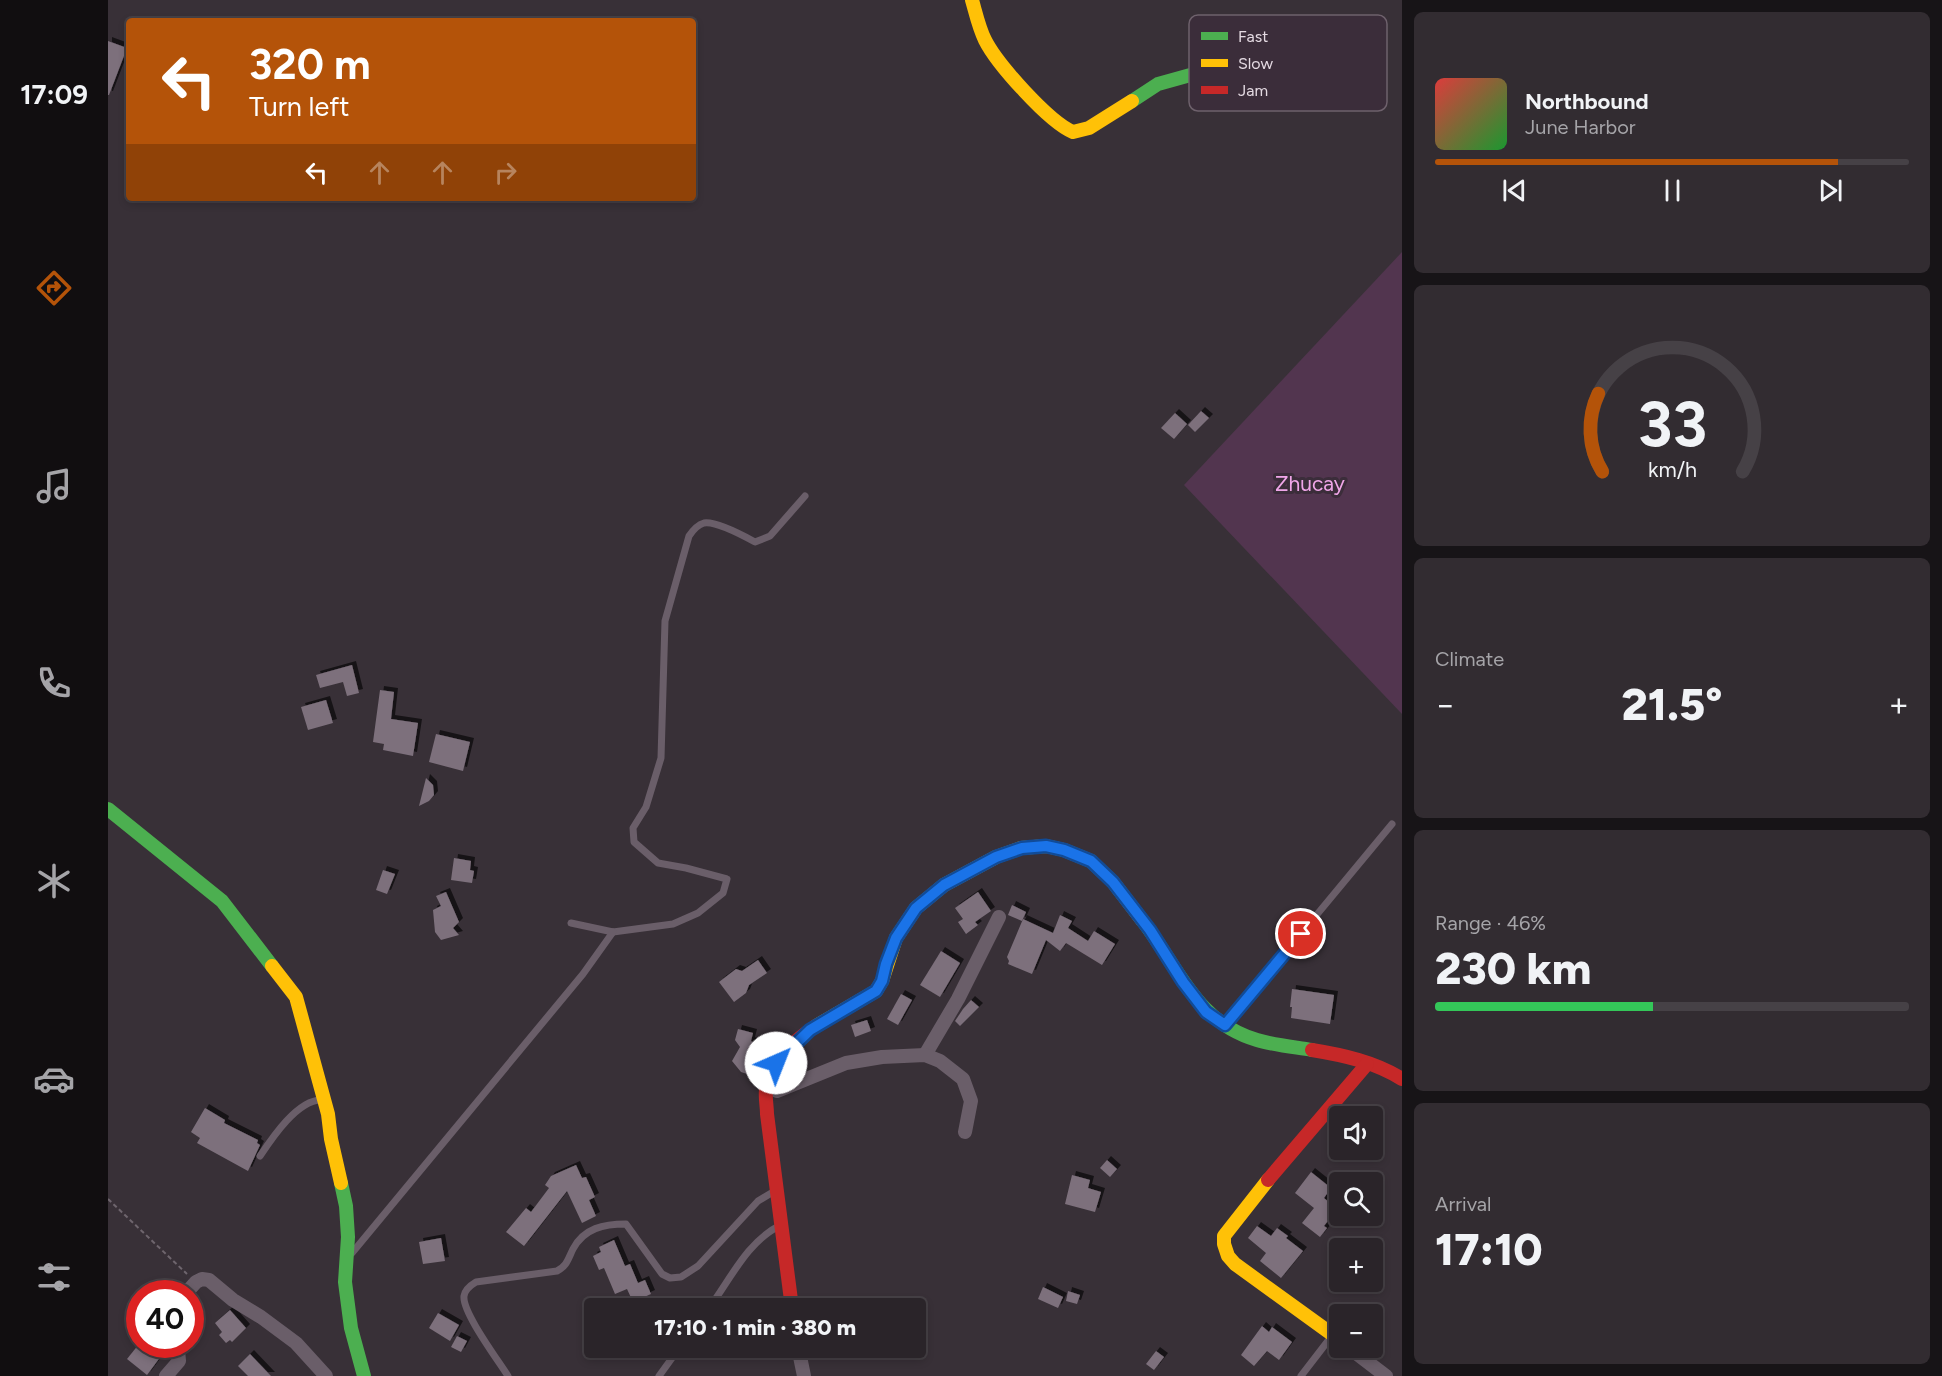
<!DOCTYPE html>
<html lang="en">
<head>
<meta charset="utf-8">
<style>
	body { margin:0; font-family:Figtree,sans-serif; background:#322c31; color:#f1f3f6; height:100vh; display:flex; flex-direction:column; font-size:22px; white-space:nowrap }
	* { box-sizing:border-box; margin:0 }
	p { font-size:20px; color:#a5a4a8 }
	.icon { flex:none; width:33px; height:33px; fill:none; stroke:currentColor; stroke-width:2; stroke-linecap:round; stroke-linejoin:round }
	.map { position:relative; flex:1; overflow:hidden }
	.details { display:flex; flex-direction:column; gap:12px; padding:12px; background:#171417; width:540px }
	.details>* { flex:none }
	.guide { position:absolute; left:18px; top:18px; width:570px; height:183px; border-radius:6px; box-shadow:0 3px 9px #0003,0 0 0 2px #464146; background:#b45309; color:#fff; overflow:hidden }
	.controls { position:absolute; left:1221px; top:1106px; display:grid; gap:12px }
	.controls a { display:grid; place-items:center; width:54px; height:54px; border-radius:6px; background:#2a2429; box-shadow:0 3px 9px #0003,0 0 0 2px #464146; font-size:30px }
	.speed { position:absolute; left:18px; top:1280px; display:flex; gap:12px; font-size:30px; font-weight:700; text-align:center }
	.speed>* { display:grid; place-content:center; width:78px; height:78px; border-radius:50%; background:#2a2429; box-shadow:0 3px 9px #0003,0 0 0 2px #464146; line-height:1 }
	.speed .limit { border:9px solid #d22; background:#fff; color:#111 }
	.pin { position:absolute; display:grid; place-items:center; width:51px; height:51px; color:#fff; margin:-26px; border:3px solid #fff; border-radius:50%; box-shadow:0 2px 6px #0007 }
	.me { position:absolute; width:66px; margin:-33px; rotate:44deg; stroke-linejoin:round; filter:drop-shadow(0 0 4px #0008) }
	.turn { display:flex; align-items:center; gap:21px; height:126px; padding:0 24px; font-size:27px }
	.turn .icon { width:78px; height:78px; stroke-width:2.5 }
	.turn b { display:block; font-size:42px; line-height:51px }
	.lanes { display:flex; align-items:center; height:57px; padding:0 24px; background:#0003; justify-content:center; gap:30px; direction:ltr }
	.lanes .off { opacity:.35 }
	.big { font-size:45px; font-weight:800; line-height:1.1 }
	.details .tile { flex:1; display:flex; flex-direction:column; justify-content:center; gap:9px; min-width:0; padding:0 21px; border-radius:9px; background:#322c31 }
	.details .dial { align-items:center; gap:0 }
	.dial svg { height:156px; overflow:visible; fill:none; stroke:#464146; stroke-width:7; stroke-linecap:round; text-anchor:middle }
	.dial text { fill:#f1f3f6; stroke:none }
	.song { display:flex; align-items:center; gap:18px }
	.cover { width:72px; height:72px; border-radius:9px; background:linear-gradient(135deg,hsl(0 70% 55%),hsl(130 70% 35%)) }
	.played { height:6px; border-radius:3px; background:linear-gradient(90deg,#b45309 85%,#464146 85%) }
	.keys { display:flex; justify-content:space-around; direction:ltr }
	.heat { display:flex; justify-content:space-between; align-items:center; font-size:33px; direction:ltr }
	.charge { height:9px; border-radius:4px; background:linear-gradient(90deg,#34c759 46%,#464146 0) }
	.trip { position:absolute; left:476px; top:1298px; width:342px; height:60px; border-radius:6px; background:#2a2429; box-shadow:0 3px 9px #0003,0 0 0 2px #464146; font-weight:800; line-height:60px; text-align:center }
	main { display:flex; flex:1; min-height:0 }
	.tab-bar { display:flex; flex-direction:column; width:108px; justify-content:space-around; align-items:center; background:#110e10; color:#a5a4a8 }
	.tab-bar .icon { width:42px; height:42px }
	.tab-bar .current { color:#b45309 }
	.tab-bar b { font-size:27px; color:#f1f3f6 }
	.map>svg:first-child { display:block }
	.green { fill:#52354f }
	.building { fill:#7d707c; filter:url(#shadow) }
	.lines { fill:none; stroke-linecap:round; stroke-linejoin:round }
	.path { stroke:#6e656d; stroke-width:2; stroke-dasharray:4.5 3; stroke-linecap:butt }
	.lane { stroke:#6a5e69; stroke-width:7 }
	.street { stroke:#6a5e69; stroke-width:14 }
	.fast { stroke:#4caf50; stroke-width:14 }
	.slow { stroke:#ffc107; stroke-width:14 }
	.jam { stroke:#c62828; stroke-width:14 }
	.route-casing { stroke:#114b97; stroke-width:15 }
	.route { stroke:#1a73e8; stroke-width:10 }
	.labels { text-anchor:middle; stroke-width:6; stroke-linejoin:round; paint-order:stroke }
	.park-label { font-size:21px; fill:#f0a6e9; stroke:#3b2d3a }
	.key { fill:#3b2d3a; stroke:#6e616c; stroke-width:1.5 }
	.key-label { font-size:16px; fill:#e4dae2 }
</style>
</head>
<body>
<main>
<nav class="tab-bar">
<b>17:09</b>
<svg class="icon current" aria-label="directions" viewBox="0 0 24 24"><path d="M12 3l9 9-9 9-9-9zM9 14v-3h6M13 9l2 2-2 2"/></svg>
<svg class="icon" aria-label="music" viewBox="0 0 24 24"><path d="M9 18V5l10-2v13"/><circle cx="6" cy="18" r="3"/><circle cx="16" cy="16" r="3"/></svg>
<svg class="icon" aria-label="phone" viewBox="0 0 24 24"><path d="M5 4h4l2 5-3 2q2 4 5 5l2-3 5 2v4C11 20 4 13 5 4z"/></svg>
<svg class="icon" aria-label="climate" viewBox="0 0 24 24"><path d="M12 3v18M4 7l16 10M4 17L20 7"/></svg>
<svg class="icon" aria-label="car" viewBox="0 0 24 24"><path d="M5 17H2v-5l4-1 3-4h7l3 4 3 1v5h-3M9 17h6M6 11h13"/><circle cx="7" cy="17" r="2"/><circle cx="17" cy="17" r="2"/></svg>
<svg class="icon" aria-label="filters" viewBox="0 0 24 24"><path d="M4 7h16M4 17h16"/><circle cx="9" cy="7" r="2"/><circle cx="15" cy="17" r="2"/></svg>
</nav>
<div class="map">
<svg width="1294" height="1376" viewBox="0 0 1294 1376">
	<defs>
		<filter id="shadow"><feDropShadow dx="4" dy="-4" stdDeviation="0" flood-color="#0009"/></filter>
	</defs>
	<rect width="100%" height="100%" fill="#383037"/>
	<path class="green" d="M1294,252V714L1076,485Z"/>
	<g class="building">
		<path d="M0,41L19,48L1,95H0Z"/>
		<path d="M1093,411L1101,418L1087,432L1080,425Z"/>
		<path d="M1067,413L1079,424L1066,439L1053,428Z"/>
		<path d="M244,665L251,693L239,696L235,682L212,688L208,675Z"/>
		<path d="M272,690L286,692L283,719L310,723L305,756L275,750L276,744L265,742Z"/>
		<path d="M218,700L225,723L200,730L193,707Z"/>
		<path d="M328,734L362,742L355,771L321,762Z"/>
		<path d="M318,778L325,785L326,795L321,801L311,806Z"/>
		<path d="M346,858L363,861L362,870L366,871L364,883L343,880Z"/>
		<path d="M275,870L287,874L279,894L268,890Z"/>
		<path d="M338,892L351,922L345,928L351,935L333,940L327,932L325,910L333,906L328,896Z"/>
		<path d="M870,892L883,911L867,922L870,925L858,934L850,922L855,919L847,908Z"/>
		<path d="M904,905L918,912L914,921L900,915Z"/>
		<path d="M952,915L964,921L960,928L980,941L986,931L1007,944L994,965L958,943L952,951L938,940L924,974L900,964L901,961L899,957L915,919L945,933Z"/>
		<path d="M833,951L852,963L832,997L812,985Z"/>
		<path d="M650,960L659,973L641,985L638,993L626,1002L611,982L628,969L634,971Z"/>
		<path d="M1184,989L1226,995L1222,1024L1183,1018L1184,1007H1182Z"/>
		<path d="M793,994L804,1000L790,1025L779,1019Z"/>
		<path d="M863,1000L871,1007L852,1026L847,1021L855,1009Z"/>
		<path d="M759,1020L763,1031L747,1037L743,1025Z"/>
		<path d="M630,1029L645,1033L643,1041L652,1047L647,1053L649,1058L639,1074L633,1072L624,1061L632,1047L627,1040Z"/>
		<path d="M97,1108L117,1120L116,1123L150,1140L149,1143L152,1145L140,1171L89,1143L92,1138L83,1132Z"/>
		<path d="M999,1160L1009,1169L1002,1177L992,1168Z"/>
		<path d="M468,1165L474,1178L478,1177L487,1197L481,1200L488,1216L474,1223L459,1191L416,1246L398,1232L418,1208L423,1212L441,1188L437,1185L443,1176Z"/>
		<path d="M1203,1172L1223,1188L1216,1198L1229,1209L1216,1226L1219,1228L1212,1237L1194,1223L1206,1208L1187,1193Z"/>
		<path d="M964,1175L982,1180L980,1188L993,1192L987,1212L957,1204Z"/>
		<path d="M1149,1226L1163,1236L1169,1228L1180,1236L1178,1238L1195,1251L1173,1278L1152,1261L1158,1253L1140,1238Z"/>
		<path d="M333,1238L337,1261L315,1264L311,1242Z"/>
		<path d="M506,1240L517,1266L522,1264L530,1283L537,1280L543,1294L525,1302L519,1289L507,1294L496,1268L491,1270L485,1256L493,1252L491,1247Z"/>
		<path d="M935,1287L955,1297L950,1308L930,1299Z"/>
		<path d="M960,1291L972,1295L969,1304L958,1301Z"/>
		<path d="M122,1310L138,1328L124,1342L122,1340L118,1343L111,1335L114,1332L107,1323Z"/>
		<path d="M330,1313L351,1325L342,1341L321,1328Z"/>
		<path d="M1154,1326L1161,1332L1164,1327L1184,1342L1171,1360L1159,1351L1146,1366L1133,1355Z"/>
		<path d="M349,1336L359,1341L353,1352L343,1347Z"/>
		<path d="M31,1344H58L59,1348L39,1375L19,1359Z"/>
		<path d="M578,1347H601L592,1359Z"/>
		<path d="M1048,1351L1056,1357L1046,1370L1038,1364Z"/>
		<path d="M142,1354L163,1376H140L130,1366Z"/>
	</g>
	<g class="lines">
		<path class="path" d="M0,1199L79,1274"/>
		<g class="lane">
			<path d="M463,923L505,932L565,924L590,913L615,893L619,879L578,868L550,863L526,842L525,828L538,807L553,758L557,621L581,536C585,530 589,525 596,523C608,521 636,536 647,542L662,536L697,496"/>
			<path d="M1119,1023L1284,824"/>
			<path d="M152,1156C164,1138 190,1099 214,1100"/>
			<path d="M244,1253L475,974L505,932"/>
			<path d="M601,1308C622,1280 639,1242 671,1226"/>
			<path d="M400,1376C390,1360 354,1312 356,1296C357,1289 363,1285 368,1282L449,1271C459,1266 460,1259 465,1249C476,1228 496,1224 518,1224L554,1274L562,1278L573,1277L590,1266L650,1201L665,1192"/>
			<path d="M551,1376L572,1347"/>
			<path d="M1193,1376L1223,1337"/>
		</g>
		<g class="street">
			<path d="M817,1055L850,999L891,917"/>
			<path d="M659,1085L669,1091L738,1063L774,1057L817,1055L832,1061L855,1079L863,1101L857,1132"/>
			<path d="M78,1293L88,1282L94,1279L101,1280L125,1300L153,1317L188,1343L218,1376"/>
			<path d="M690,1347L696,1376"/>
			<path d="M1240,1347L1278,1376"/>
			<path d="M58,1376L71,1361L70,1350L67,1344"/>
		</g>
		<g class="fast">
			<path d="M1024,101L1050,84L1086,74L1187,57"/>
			<path d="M0,809L114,901L164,966"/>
			<path d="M1034,920C1070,966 1087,1022 1149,1040C1166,1045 1186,1047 1204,1050"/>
			<path d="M233,1183L238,1206L240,1237L237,1282L243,1328L256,1376"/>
		</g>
		<g class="slow">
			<path d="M864,0C868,14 871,28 877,40C889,64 941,122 965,132L981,128L1024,101"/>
			<path d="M164,966L188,997L220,1114L223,1139L233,1183"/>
			<path d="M708,1026L768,991L774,981L788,938L808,908L836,885L888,857L913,848L938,846L956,850L983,861L1005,882L1034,920"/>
			<path d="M1160,1180L1116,1236V1244L1120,1256L1127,1264L1232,1340"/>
		</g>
		<g class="jam">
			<path d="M1204,1050C1235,1055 1267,1062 1294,1079"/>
			<path d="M1160,1180L1259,1064"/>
			<path d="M684,1308L659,1114C659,1106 657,1098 658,1090C662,1061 685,1041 708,1026"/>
		</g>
	</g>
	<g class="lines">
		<g class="route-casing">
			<path id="route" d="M668,1063L702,1030L768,991L774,981L778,964L788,938L808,908L836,885L888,857L914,848L938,846L956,850L983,861L1005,882L1042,930L1075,982L1098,1012L1117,1025L1193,934"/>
		</g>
		<use href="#route" class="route"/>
	</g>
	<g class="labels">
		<g class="park-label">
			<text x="1202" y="491">Zhucay</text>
		</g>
	</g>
	<rect x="1081" y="15" width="198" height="96" rx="9" class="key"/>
	<rect x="1093" y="32" width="27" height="8" fill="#4caf50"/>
	<rect x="1093" y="59" width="27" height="8" fill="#ffc107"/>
	<rect x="1093" y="86" width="27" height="8" fill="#c62828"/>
	<g class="key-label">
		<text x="1130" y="42">Fast</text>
		<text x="1130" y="69">Slow</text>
		<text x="1130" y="96">Jam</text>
	</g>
</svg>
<div class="controls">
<a><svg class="icon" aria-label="sound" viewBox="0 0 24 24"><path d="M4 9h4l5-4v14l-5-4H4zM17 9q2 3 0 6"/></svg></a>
<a><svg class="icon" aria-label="search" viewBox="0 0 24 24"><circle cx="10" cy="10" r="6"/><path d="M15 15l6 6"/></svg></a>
<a>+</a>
<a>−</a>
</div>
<div class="speed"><div class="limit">40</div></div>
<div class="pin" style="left:1193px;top:934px;background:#d93025"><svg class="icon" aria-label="arrive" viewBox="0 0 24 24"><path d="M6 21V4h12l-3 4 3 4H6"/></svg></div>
<svg class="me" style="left:668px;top:1063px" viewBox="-20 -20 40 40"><circle r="19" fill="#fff"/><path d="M0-13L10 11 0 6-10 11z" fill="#1a73e8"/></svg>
<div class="trip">17:10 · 1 min · 380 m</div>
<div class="guide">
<div class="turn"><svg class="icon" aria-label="left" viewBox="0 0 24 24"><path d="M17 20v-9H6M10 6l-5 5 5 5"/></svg><div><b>320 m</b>Turn left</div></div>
<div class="lanes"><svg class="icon" aria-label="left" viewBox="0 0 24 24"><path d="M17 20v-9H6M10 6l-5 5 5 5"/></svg><svg class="icon off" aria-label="ahead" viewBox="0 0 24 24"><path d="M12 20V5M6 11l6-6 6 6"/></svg><svg class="icon off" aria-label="ahead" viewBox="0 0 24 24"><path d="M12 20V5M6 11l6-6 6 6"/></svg><svg class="icon off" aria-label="right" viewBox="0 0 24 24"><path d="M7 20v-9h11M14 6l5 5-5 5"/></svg></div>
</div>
</div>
<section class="details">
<div class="tile">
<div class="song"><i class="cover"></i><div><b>Northbound</b><p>June Harbor</p></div></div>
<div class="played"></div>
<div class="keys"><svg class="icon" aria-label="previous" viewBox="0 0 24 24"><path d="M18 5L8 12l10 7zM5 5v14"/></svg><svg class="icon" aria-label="pause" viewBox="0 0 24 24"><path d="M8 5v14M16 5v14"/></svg><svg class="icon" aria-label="next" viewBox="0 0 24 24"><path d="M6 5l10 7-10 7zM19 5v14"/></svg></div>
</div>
<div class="tile dial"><svg viewBox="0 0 100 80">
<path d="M14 69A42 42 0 1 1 86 69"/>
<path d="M14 69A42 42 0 0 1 12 29" stroke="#b45309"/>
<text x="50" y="56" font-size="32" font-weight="700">33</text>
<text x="50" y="72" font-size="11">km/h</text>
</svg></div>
<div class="tile"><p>Climate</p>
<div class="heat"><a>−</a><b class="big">21.5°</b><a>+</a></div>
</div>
<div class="tile"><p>Range · 46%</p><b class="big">230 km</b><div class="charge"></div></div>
<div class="tile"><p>Arrival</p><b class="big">17:10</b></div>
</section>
</main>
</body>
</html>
